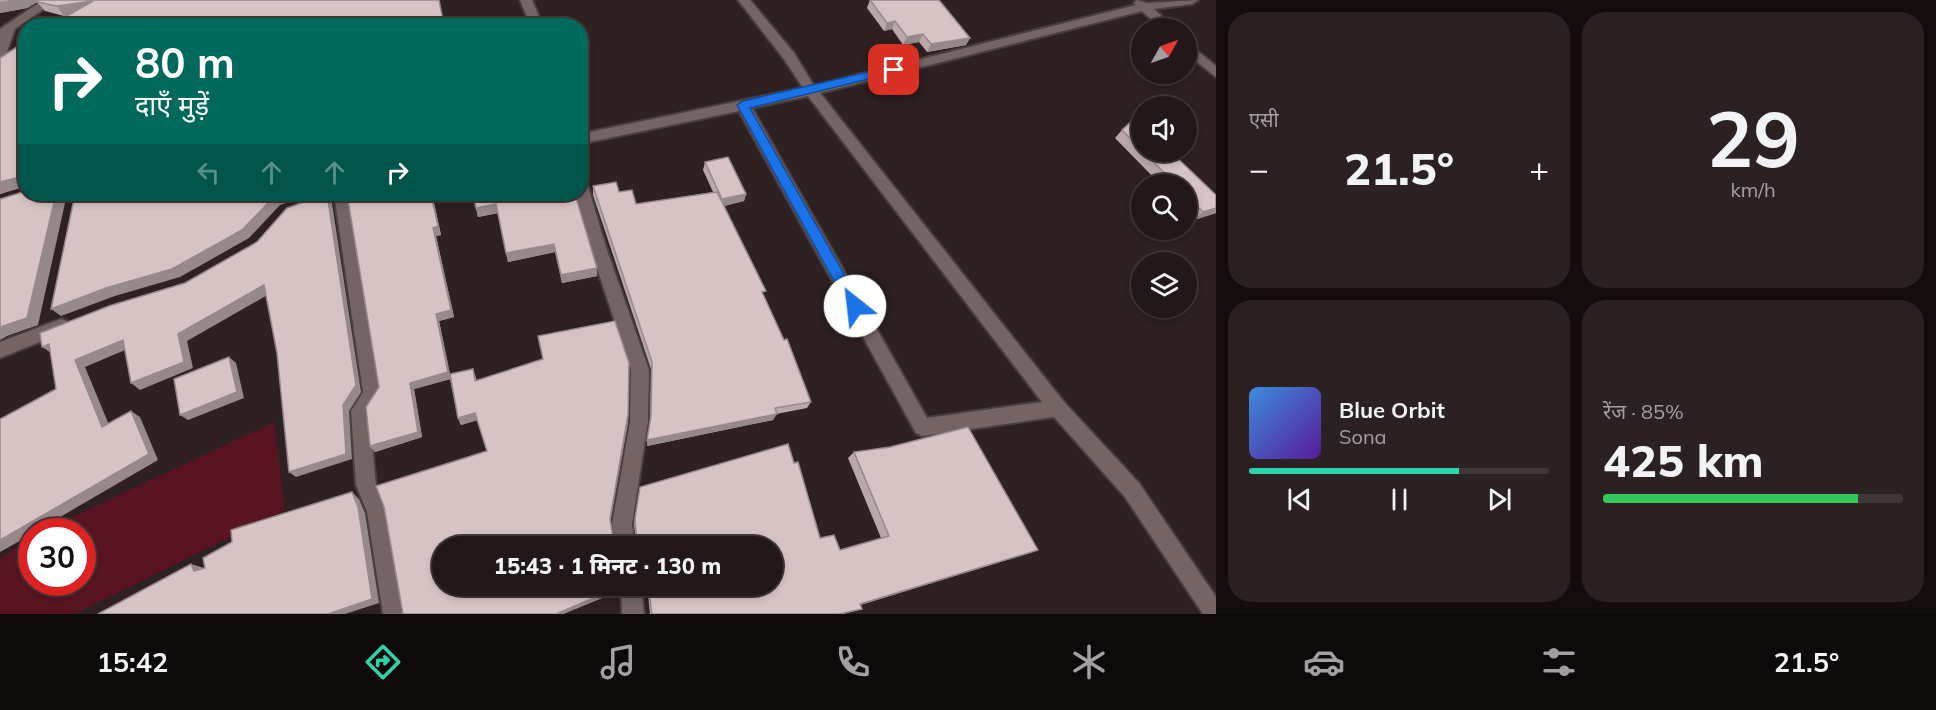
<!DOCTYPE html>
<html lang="hi">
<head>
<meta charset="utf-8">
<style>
	body { margin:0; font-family:Mulish,"Noto Sans Devanagari",sans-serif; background:#2b2122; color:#f1f3f6; height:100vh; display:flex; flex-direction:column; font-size:22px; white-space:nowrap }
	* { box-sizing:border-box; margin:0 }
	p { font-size:20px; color:#a3a0a2 }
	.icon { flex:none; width:33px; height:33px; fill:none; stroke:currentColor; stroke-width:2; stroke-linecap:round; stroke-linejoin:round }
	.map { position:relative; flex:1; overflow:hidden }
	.panel { display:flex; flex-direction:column; gap:12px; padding:12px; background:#130d0e; width:720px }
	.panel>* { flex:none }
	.hud { position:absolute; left:18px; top:18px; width:570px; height:183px; border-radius:24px; box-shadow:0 3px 9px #0003,0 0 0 2px #403738; background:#00695c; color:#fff; overflow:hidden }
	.needle { width:39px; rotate:50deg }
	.tools { position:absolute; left:1131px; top:18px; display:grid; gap:12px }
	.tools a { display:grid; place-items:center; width:66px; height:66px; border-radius:50%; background:#231819; box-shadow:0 3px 9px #0003,0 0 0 2px #403738; font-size:30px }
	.speed { position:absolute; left:18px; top:518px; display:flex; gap:12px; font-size:30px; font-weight:700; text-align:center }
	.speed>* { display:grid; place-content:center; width:78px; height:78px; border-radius:50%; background:#231819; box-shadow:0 3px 9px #0003,0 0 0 2px #403738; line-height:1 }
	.speed .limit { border:9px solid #d22; background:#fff; color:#111 }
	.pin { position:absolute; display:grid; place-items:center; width:51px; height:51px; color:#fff; margin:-26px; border-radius:12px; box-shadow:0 3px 9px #0006 }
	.me { position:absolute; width:66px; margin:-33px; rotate:331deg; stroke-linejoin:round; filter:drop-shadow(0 0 4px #0008) }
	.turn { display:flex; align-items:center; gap:21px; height:126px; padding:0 18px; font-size:27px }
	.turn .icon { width:78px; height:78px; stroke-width:2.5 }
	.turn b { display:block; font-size:42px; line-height:51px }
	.lanes { display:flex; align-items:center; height:57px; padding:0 18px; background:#0003; justify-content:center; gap:30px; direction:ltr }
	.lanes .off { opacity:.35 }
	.big { font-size:45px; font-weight:800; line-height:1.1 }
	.panel .card { flex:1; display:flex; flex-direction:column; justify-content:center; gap:9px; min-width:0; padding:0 21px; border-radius:24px; background:#2b2122 }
	.panel .dial { align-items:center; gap:0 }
	.dial b { font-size:78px; line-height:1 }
	.song { display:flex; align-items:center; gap:18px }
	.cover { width:72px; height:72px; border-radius:9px; background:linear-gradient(135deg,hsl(210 70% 55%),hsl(270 70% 35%)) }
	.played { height:6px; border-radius:3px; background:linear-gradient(90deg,#2ad5ac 70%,#403738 70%) }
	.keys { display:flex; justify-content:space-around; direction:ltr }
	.heat { display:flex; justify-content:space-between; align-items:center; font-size:33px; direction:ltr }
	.charge { height:9px; border-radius:4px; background:linear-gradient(90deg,#34c759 85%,#403738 0) }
	.panel .tiles { flex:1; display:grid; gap:12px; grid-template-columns:repeat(2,1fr) }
	.trip { position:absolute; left:432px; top:536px; width:351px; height:60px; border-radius:30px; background:#231819; box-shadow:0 3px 9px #0003,0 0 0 2px #403738; font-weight:800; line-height:60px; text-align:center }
	.menu { display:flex; height:96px; justify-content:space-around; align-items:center; background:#0e0a0a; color:#a3a0a2 }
	.menu .icon { width:42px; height:42px }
	.menu .active { color:#2ad5ac }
	.menu b { font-size:27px; color:#f1f3f6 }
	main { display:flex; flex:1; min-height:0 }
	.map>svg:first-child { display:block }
	.green { fill:#591421 }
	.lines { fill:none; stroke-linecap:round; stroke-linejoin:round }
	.minor-casing { stroke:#493d3d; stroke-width:4 }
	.tertiary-casing { stroke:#493d3d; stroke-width:4 }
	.minor { fill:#766465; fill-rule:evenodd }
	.tertiary { fill:#766465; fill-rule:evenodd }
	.wall { fill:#baa8a9 }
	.shaded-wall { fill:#978889 }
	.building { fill:#d8c3c4; stroke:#978889; stroke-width:1.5 }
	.route { fill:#1a73e8; stroke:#114b97; stroke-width:1.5 }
</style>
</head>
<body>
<main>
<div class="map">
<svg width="1216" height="614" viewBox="0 0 1216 614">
	<rect width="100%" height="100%" fill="#2f2021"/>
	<path class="green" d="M274,422L285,510L75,614H0V559L31,537L32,582H82V531H43Z"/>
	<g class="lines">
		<g class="minor-casing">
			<g id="minor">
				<path d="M520,0H532L543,26H531Z"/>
				<path d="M738,0H750L794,53L814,86L1136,5L1134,3L1137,0L1147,3L1198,0L1192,4L1154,9L1174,28H1161L1142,11L820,93L1064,402L1139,483L1216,597V614H1203L1125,497L1054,417L922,436L916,433L739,111L580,144V134L803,88L784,59ZM808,96L1042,402L927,418L752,108Z"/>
				<path d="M9,24L15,28L6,55L0,59V36L5,25Z"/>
				<path d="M1186,42L1216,66V77L1186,53Z"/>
				<path d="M580,178L587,183L605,244L649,370L648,422L632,524L635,546H615L612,524L630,422L631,370L589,244L576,194H580Z"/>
				<path d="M334,194H348L381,394L369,413L376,485L387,512L405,614H383L367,512L356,485L351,411L363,392Z"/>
				<path d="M61,319L67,321L69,326L67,331L0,358V342Z"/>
				<path d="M621,585H641L644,614H622Z"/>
			</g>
		</g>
		<g class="tertiary-casing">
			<path id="tertiary" d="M43,0H57L0,39V29Z"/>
		</g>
		<use href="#minor" class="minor"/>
		<use href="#tertiary" class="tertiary"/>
	</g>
	<g class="wall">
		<path d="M0,0H439L64,16L45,11L37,2L27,8L0,13Z"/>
		<path d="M870,0L970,38L966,45L927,52L919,42L903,45L892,29L884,31L867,8Z"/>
		<path d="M26,41V189L23,187L0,194Z"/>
		<path d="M1142,122V152H1171L1216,213L1194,220L1186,212V184H1160L1115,138L1122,130Z"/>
		<path d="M705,162L746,194L744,201L724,206L764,297L811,402L807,408L776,414L773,420L647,446L650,422L651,369L593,195V186L636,204L713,192L703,170Z"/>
		<path d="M347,194H432L441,235L436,236L454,317L439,321L450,374L473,369L477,381L543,359L538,336L615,321L629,363L628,422L610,521L614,544L636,543L634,524L640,487L788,444L794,463L798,462L820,538L834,535L840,550L881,538L848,458L854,452L890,447L968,427L1038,550L860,605L862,609L843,614H650L647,585H772V546H442V585H619V591L563,614H403L384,507L376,486L487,451L477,420L461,425L458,418L450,379L414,389L422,437L375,452L370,446L366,407L379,387Z"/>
		<path d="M473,194L597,268V276L562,283L555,252L508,262L498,213L478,217Z"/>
	</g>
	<g class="shaded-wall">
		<path d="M11,0H40L27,8L0,13V2Z"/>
		<path d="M93,1L100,11L64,16L57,6Z"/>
		<path d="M895,21L892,29L884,31L887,23Z"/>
		<path d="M923,34L919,42L903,45L907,37Z"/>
		<path d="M970,38L966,45L927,52L931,44Z"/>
		<path d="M16,178L18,183L23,187L0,194V182Z"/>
		<path d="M56,194H67L38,325L7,336L0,340V327Z"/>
		<path d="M283,194H314L280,205L249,238L180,277L115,296L61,316L51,309L275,196Z"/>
		<path d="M327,194L332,203L361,392L349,411L352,459L296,477L289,472Z"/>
		<path d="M431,194H432L441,235L436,236L454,317L439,321L451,379L414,389L422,437L375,452L370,446L410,383L436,314Z"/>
		<path d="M746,194L744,201L720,207L722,199Z"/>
		<path d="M496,204L498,213L478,217L476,208Z"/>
		<path d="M1216,208V213L1194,220L1203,212Z"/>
		<path d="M554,244L555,252L508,262L506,253Z"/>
		<path d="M597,268V276L562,283L561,275Z"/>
		<path d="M264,285L271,293L187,341L193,368L140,390L131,383L178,334Z"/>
		<path d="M123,340L132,347L85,367L112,432L102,427L75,360Z"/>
		<path d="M49,344L53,354L42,347Z"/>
		<path d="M229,357L236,363L244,398L188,420L180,415Z"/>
		<path d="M131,411L140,417L158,460L36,531H32V534L0,552V540Z"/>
		<path d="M475,413L478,420L461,425L458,418Z"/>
		<path d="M777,414L773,420L647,446V440Z"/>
		<path d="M628,415V422L610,524V519Z"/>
		<path d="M352,492L359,499L365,513L379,603L345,614H328Z"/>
		<path d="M1038,550L1027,554L854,607L860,604Z"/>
		<path d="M191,564L204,568L194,571Z"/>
		<path d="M619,587V591L563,614H556Z"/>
	</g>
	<g class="building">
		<path d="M39,0H439L444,26H49L93,1L57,6L37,2Z"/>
		<path d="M870,0H939L970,38L931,44L923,34L907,37L895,21L887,23Z"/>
		<path d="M26,41V183H18L16,178L0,182V58Z"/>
		<path d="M1136,117L1142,122V150L1122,130Z"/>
		<path d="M1143,152H1171L1216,195V208L1203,212L1186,195V184H1176Z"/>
		<path d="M728,157L746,194L722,199L705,162Z"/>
		<path d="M616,182L619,192L632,190L636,204L717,192L766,291L762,292L784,340L787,339L811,402L775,408L777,414L647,440L651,416L652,362L593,186Z"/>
		<path d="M26,191V194H56L27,318L0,327V199Z"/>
		<path d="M75,194H283L275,196L242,230L172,269L106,288L51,309Z"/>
		<path d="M327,194L356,385L343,405L346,454L289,472L277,353L264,285L178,334L184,362L131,383L123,340L75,360L102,427L131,411L149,454L0,540V419L56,389L49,344L42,347L40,333L109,306L185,283L257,242L287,208Z"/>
		<path d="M347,194H431L438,226L433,228L451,310L436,314L448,372L410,383L418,432L370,446L366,407L379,387Z"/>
		<path d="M473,194H575L597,268L561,275L554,244L506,253L496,204L476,208Z"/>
		<path d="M615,321L629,363L628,415L610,519L614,544L637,543L635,519L640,487L788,444L794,463L798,462L820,538L834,535L840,550L889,536L854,452L890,447L968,427L1038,550L860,604L862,609L839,614H652L648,585H772V546H442V585H619V587L556,614H403L384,507L376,486L487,451L475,413L458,418L450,374L473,369L475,381L543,359L538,336Z"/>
		<path d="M229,357L237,392L180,415L174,379Z"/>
		<path d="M352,492L358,507L372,599L328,614H98L191,564L194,571L205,568L203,558L232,542L231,530Z"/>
	</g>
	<path class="route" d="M894,66L898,67V72L750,108L860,302V310H850L737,105L743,101Z"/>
</svg>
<div class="tools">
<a><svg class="needle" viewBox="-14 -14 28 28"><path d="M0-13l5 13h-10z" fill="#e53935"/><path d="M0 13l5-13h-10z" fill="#a3a0a2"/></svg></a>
<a><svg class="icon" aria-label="sound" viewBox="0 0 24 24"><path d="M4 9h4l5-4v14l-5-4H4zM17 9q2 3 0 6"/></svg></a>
<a><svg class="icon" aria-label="search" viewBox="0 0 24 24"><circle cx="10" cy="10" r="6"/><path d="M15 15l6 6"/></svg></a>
<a><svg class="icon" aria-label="layers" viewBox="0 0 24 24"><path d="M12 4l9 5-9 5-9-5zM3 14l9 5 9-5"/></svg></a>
</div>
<div class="speed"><div class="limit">30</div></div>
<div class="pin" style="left:894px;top:70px;background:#d93025"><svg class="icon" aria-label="arrive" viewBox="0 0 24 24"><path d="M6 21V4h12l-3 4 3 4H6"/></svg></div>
<svg class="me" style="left:855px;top:306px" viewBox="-20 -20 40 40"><circle r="19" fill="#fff"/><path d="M0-13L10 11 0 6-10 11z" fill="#1a73e8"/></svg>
<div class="trip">15:43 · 1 मिनट · 130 m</div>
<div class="hud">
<div class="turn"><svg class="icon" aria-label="right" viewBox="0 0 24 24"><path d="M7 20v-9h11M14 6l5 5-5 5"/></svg><div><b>80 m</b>दाएँ मुड़ें</div></div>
<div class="lanes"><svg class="icon off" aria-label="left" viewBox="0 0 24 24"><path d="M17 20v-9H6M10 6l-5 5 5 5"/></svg><svg class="icon off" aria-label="ahead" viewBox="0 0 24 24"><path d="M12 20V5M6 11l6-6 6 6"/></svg><svg class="icon off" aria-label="ahead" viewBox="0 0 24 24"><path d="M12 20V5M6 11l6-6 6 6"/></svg><svg class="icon" aria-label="right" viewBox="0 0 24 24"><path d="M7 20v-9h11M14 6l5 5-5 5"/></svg></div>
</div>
</div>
<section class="panel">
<div class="tiles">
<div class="card"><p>एसी</p>
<div class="heat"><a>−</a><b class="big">21.5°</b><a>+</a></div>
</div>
<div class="card dial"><b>29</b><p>km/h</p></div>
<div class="card">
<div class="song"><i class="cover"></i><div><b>Blue Orbit</b><p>Sona</p></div></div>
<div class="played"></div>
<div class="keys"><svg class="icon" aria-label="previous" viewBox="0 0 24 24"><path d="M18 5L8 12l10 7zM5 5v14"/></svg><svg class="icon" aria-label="pause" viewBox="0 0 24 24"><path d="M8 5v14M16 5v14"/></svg><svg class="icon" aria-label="next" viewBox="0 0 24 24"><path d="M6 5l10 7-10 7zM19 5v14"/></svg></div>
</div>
<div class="card"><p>रेंज · 85%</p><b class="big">425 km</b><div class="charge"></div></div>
</div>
</section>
</main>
<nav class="menu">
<b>15:42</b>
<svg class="icon active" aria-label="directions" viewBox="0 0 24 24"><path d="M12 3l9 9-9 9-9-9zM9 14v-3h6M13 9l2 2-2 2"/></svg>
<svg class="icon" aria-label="music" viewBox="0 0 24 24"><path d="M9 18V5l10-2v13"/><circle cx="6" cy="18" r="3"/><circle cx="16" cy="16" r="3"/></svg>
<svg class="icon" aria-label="phone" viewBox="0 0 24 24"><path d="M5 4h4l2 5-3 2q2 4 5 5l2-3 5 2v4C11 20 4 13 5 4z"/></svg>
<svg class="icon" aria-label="climate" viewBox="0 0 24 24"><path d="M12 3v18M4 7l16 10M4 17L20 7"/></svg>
<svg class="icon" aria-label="car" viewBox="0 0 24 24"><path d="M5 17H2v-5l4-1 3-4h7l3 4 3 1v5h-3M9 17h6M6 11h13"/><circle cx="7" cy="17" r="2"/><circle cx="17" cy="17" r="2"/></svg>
<svg class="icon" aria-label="filters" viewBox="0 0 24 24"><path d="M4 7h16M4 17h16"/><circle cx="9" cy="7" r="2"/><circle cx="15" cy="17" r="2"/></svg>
<b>21.5°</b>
</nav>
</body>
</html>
